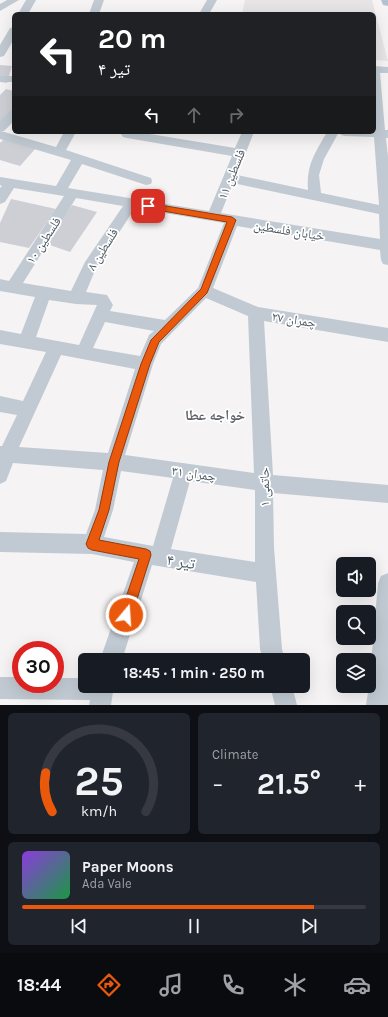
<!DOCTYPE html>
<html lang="en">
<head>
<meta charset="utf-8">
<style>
	body { margin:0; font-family:Karla,"Noto Naskh Arabic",sans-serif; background:#20242c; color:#f1f3f6; height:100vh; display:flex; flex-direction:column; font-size:15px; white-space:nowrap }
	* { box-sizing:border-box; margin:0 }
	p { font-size:13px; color:#9ea1a6 }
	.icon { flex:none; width:22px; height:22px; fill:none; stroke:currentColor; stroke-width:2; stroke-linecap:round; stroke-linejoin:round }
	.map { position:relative; height:705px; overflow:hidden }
	.side { display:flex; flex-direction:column; gap:8px; padding:8px; background:#0d0f14; flex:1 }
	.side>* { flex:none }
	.banner { position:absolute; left:12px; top:12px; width:364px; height:122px; border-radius:6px; box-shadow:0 4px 16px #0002; background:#202124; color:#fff; overflow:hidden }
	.controls { position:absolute; left:336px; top:557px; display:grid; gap:8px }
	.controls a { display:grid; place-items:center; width:40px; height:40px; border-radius:6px; background:#171b24; box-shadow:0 4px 16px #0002; font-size:20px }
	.speed { position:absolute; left:12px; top:641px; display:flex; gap:8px; font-size:20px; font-weight:700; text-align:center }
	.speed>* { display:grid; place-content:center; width:52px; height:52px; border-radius:50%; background:#171b24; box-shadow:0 4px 16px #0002; line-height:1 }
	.speed .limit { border:6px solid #d22; background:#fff; color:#111 }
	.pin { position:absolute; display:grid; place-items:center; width:34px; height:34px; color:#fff; margin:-17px; border-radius:8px; box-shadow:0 2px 6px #0006 }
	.me { position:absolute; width:44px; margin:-22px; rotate:18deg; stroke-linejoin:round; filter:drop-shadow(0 0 3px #0008) }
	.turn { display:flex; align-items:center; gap:14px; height:84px; padding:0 20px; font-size:18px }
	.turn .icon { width:52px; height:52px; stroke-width:2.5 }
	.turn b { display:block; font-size:28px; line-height:34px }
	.lanes { display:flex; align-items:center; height:38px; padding:0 20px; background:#0003; justify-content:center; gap:20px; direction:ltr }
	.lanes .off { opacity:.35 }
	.big { font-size:30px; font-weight:700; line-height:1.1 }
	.side .widget { flex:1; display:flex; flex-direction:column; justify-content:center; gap:6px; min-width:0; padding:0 14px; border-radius:6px; background:#20242c }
	.side .dial { align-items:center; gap:0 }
	.dial svg { height:104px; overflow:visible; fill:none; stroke:#363941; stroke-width:7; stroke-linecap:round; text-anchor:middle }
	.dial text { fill:#f1f3f6; stroke:none }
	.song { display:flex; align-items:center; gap:12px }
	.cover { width:48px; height:48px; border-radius:6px; background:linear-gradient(135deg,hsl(270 70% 55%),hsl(140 70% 35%)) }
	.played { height:4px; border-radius:2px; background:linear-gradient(90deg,#ea580c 85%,#363941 85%) }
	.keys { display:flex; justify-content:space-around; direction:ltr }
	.heat { display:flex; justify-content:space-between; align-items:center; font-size:22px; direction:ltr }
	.side .tiles { flex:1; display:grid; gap:8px; grid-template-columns:1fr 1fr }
	.widget:last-child { grid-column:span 2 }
	.trip { position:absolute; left:78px; top:653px; width:232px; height:40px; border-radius:6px; background:#171b24; box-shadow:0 4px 16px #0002; font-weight:700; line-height:40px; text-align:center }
	.tabs { display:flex; height:64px; justify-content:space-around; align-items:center; background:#090b0e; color:#9ea1a6 }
	.tabs .icon { width:28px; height:28px }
	.tabs .on { color:#ea580c }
	.tabs b { font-size:18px; color:#f1f3f6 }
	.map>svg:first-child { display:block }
	.education { fill:#e6e4e5 }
	.building { fill:#cdcfd5 }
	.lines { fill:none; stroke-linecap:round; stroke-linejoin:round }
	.minor { fill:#c1cad2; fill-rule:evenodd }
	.major { fill:#b3c2d1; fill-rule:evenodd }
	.route { fill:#ea580c; stroke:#983908 }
	.labels { text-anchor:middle; stroke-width:3.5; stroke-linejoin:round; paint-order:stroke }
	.street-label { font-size:13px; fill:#4a5661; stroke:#fff }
	.neighbourhood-label { font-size:14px; font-weight:bold; fill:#5f6368; stroke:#fff }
	.near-street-label { font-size:16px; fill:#4a5661; stroke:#fff }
</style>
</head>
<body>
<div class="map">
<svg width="388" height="705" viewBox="0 0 388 705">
	<rect width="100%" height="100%" fill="#f5f3f3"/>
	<path class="education" d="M245,0H372L388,61L374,60V14H242Z"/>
	<g class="building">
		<path d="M0,65L12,66L7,83L0,82Z"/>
		<path d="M6,89L14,91V109L0,123V95Z"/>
		<path d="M4,139L36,148L20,166L0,160V143Z"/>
		<path d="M11,199L56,209L29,248L0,242V223Z"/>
		<path d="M72,205L97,212L70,252L44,243Z"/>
	</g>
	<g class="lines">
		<g class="minor">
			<path d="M7,0H19L0,11V4Z"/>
			<path d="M26,0H36L28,14H18Z"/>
			<path d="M94,0H104L99,14H89Z"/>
			<path d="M207,0H217L209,14H199Z"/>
			<path d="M14,27V39L4,56L0,57V45L10,28Z"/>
			<path d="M374,66L388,67V73H380L385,130H388V138H386L388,157V265L383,264L381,260L380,250L237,226L213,288L258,307L388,328V342L264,321L273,475L388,485V503L273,493L274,548L282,649L285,660H263L260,649L256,582L152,565L122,660H100L134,562L92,554L0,552V532L86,534L95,510L103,470L13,463L6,481L0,484V446H2L17,415L0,412V396L23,401L46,352L0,344V330L21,334L35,297L0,291V279L9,281L64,196L14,188L5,202L0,204V188L2,186L0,185V177L56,186L71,160L0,139V121L10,111L14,110V121L4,131H1L56,147L64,132H76L66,150L151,178L152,181L151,184L146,185L82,164L68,188L209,211L232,156L127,138L123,137L121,134L122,132H138L235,148L242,132H254L237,175L308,190C306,165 315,153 327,132H374ZM339,132L341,135L345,136L374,137L379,205L321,193L319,175L324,159ZM233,183L379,214L380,239L221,213ZM76,198L123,206L85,262L71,291L23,283ZM135,208L224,223L198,288L165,320L110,311L113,305L107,295L86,292L96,268ZM206,298L248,316L254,473L125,455L153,364L161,344ZM49,300L76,304L97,305L79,345L36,337ZM105,322L154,331L149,335L140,356L93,348ZM61,355L135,369L108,453L19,447ZM121,471L173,478L153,546L104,537L113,510ZM190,481L255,490V562L171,549Z"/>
			<rect x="0" y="76" width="14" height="6"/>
			<path d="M388,573V705H366L369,686L378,583L381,576Z"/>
			<path d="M0,677H21V684H55V678H85V686H114L111,705H89L90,700L0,699Z"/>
			<path d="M270,686H292L297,705H275Z"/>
		</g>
		<path class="major" d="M381,0H388V6L383,5Z"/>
	</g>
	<path class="route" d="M148,203L232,217L236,220L207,293L159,342L150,364L119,462L109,510L99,540L146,549L150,551L151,555L132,615L130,619L126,621L122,619L120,615L139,559L92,550L88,548L86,544L99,510L109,462L141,364L151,340L201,289L227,222L145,208L144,206Z"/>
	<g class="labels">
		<g class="street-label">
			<text transform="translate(231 174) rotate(-68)" y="5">فلسطین ۱۱</text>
			<text transform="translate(289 230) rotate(9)" y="5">خیابان فلسطین</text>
			<text transform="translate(43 240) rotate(-57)" y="5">فلسطین ۱۰</text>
			<text transform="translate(102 249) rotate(-58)" y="5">فلسطین ۸</text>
			<text transform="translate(294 319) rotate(9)" y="5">چمران ۲۷</text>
			<text transform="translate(194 473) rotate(8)" y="5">چمران ۳۱</text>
			<text transform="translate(264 487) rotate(-91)" y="5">حاتمی ۱</text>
		</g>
		<g class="neighbourhood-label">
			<text x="215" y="420">خواجه عطا</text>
		</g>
		<g class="near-street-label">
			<text transform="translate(181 561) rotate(9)" y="6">تیر ۴</text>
		</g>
	</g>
</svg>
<div class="controls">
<a><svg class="icon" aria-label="sound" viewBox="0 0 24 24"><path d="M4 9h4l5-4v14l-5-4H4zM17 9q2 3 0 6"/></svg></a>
<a><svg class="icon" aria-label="search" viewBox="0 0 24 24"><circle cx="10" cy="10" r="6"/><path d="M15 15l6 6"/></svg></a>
<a><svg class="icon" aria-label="layers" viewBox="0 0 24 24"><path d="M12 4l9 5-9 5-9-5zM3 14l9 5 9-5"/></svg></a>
</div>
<div class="speed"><div class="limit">30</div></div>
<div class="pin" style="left:148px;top:206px;background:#d93025"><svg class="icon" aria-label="arrive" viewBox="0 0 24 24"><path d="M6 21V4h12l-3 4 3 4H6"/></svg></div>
<svg class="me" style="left:126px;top:615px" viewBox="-20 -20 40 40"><circle r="17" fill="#ea580c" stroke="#fff" stroke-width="3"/><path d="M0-11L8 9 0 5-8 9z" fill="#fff"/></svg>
<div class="trip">18:45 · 1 min · 250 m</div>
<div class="banner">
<div class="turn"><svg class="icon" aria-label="left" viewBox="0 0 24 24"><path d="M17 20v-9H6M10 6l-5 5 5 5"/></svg><div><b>20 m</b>تیر ۴</div></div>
<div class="lanes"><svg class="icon" aria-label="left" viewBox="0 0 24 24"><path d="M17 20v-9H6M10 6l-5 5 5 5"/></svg><svg class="icon off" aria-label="ahead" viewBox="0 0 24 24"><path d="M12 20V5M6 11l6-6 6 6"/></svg><svg class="icon off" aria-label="right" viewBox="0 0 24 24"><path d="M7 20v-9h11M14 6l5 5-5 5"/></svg></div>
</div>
</div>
<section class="side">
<div class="tiles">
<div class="widget dial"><svg viewBox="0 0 100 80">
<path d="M14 69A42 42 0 1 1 86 69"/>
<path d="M14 69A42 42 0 0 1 9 39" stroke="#ea580c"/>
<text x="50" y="56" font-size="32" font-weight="700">25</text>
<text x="50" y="72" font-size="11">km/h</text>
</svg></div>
<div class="widget"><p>Climate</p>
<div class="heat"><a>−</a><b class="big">21.5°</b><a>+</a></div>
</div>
<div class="widget">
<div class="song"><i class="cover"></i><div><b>Paper Moons</b><p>Ada Vale</p></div></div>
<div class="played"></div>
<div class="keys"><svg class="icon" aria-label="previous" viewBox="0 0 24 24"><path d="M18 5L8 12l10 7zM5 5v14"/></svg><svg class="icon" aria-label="pause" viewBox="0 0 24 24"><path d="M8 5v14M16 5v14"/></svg><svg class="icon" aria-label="next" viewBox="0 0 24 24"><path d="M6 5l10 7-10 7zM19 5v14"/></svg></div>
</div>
</div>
</section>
<nav class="tabs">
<b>18:44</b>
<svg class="icon on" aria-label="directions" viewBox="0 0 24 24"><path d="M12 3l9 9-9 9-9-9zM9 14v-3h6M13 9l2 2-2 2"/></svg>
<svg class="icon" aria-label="music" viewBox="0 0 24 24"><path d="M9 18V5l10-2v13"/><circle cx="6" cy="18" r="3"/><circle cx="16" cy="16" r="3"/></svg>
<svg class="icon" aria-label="phone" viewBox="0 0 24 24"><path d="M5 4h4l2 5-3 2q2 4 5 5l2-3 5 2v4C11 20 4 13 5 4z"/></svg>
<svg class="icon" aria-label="climate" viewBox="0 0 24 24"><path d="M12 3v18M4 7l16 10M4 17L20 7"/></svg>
<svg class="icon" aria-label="car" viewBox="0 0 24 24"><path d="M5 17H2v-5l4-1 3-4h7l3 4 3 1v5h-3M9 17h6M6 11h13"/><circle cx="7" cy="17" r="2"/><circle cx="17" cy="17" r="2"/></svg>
</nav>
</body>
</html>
